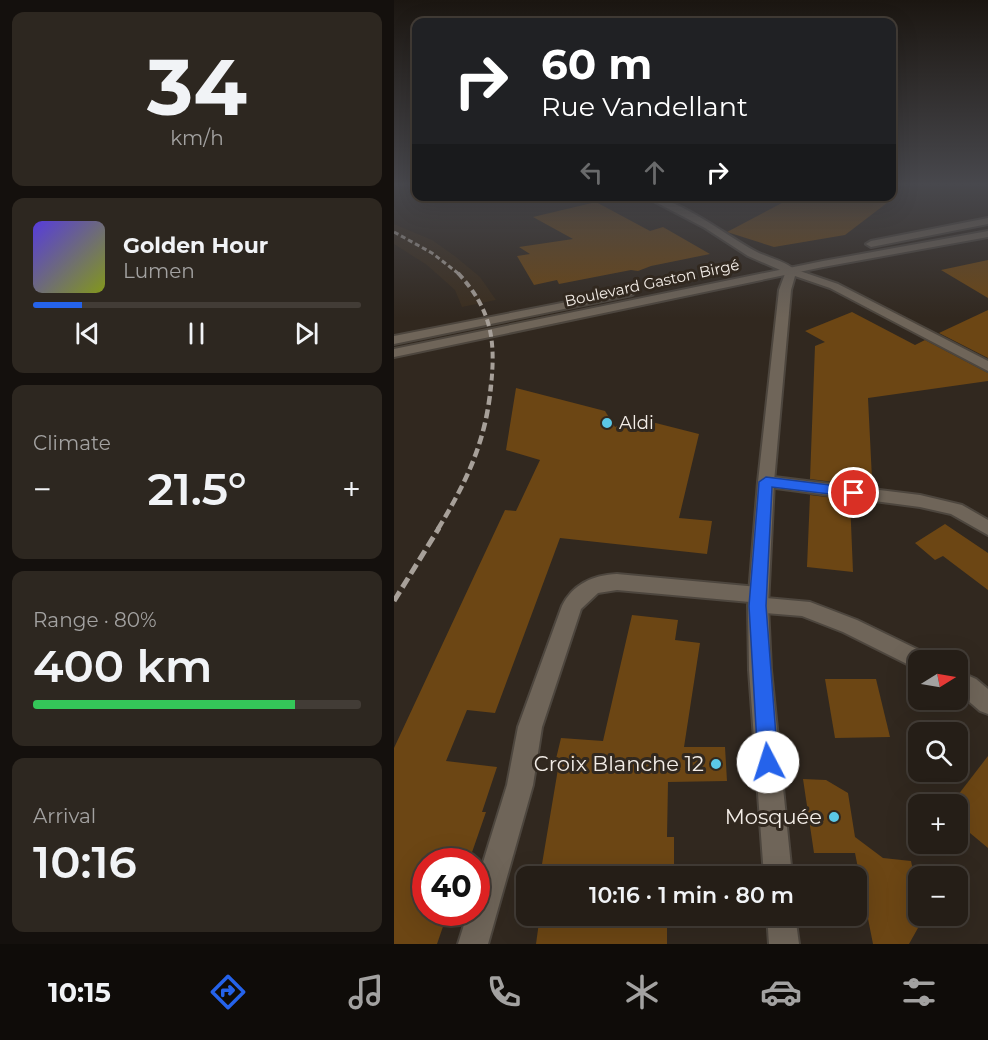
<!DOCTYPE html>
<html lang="en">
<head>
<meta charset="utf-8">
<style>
	body { margin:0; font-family:Montserrat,sans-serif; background:#2d2720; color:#f1f3f6; height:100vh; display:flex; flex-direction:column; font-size:22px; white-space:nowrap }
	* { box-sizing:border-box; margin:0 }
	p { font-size:20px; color:#a3a2a1 }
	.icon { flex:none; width:33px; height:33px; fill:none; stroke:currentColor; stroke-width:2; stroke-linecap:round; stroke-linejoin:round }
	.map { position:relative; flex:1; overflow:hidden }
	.side { display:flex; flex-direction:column; gap:12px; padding:12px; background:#14100d; width:394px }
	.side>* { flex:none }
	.top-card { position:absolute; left:18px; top:18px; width:484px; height:183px; border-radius:12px; box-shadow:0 6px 24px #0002,0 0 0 2px #423c36; background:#202124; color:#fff; overflow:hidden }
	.needle { width:39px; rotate:79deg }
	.fabs { position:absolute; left:514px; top:650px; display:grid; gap:12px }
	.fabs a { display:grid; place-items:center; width:60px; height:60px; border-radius:12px; background:#251e17; box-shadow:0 6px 24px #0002,0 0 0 2px #423c36; font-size:30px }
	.speed { position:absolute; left:18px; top:848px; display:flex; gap:12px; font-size:30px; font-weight:700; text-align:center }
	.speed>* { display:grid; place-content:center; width:78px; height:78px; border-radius:50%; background:#251e17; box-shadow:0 6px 24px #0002,0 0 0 2px #423c36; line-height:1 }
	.speed .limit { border:9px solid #d22; background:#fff; color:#111 }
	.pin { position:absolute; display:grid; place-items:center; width:51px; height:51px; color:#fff; margin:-26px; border:3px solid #fff; border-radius:50%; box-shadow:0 2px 6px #0007 }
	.me { position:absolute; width:66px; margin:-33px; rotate:355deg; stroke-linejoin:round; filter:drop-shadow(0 0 4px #0008) }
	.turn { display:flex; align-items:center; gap:21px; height:126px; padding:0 30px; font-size:27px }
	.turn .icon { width:78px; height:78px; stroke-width:2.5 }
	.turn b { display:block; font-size:42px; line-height:51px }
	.lanes { display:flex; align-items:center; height:57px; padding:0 30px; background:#0003; justify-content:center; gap:30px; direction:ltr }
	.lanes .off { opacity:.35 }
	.big { font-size:45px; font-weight:600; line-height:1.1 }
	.side .card { flex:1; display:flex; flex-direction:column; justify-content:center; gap:9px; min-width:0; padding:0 21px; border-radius:12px; background:#2d2720 }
	.side .dial { align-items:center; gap:0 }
	.dial b { font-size:78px; line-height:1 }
	.song { display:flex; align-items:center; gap:18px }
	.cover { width:72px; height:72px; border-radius:9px; background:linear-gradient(135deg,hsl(250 70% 55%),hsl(70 70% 35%)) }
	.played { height:6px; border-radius:3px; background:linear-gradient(90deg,#2563eb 15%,#423c36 15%) }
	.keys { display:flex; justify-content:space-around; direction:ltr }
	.heat { display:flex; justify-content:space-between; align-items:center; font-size:33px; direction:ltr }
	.charge { height:9px; border-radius:4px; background:linear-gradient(90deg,#34c759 80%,#423c36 0) }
	.trip { position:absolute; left:122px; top:866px; width:351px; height:60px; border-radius:12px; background:#251e17; box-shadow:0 6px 24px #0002,0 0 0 2px #423c36; font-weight:600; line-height:60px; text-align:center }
	.tab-bar { display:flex; height:96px; justify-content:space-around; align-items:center; background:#0f0c09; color:#a3a2a1 }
	.tab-bar .icon { width:42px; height:42px }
	.tab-bar .current { color:#2563eb }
	.tab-bar b { font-size:27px; color:#f1f3f6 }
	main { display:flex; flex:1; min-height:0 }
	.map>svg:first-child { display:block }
	.built { fill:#3a2d1e }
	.building { fill:#6c4614 }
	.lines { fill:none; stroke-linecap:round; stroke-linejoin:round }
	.minor-casing { stroke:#4d463e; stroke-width:4 }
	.tertiary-casing { stroke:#4d463e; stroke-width:4 }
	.secondary-casing { stroke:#4d463e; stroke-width:4 }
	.minor { fill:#6f6559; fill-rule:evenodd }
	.tertiary { fill:#6f6559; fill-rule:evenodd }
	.secondary { fill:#6f6559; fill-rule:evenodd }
	.rail-far3 { stroke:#a7a099; stroke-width:3; stroke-dasharray:5 3; stroke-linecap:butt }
	.rail-far2 { stroke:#a7a099; stroke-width:4; stroke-dasharray:7 4; stroke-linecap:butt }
	.rail-far1 { stroke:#a7a099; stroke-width:4.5; stroke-dasharray:9 4.5; stroke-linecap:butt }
	.rail { stroke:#a7a099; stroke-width:5; stroke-dasharray:11 5; stroke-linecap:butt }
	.route { fill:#2563eb; stroke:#184099; stroke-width:1.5 }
	.poi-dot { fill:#5bc8e7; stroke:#31281f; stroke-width:2 }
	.labels { text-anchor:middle; stroke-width:6; stroke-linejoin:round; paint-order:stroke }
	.far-street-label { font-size:15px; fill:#f3ede7; stroke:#31281f }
	.poi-label { font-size:18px; fill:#f3ede7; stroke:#31281f; text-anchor:start }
	.near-poi-label { font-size:21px; fill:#f3ede7; stroke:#31281f; text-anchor:end }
</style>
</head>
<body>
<main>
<section class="side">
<div class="card dial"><b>34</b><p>km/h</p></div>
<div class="card">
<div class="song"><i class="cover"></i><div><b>Golden Hour</b><p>Lumen</p></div></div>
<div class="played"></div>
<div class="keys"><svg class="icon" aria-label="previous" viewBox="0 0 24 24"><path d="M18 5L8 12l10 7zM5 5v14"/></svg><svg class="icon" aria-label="pause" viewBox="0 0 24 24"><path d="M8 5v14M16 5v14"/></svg><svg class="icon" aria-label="next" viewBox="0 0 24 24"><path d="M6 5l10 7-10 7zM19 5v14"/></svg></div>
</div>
<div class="card"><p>Climate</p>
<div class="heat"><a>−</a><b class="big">21.5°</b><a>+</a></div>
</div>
<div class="card"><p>Range · 80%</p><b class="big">400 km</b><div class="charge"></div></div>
<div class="card"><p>Arrival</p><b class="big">10:16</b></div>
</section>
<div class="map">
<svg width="594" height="944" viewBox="0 0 594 944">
	<rect width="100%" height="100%" fill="#31281f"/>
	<path class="built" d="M0,224L38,240L62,257L86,277L102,300L68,307L61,290L33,265L0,244Z"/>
	<g class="building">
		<path d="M401,196H502L451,235L380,247L333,232Z"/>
		<path d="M202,202L256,231L269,227L316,254L257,266L244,271L237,270L165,284L163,280L140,285L123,256L136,254L125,247L179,239L139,217Z"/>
		<path d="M594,260V298L547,270Z"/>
		<path d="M594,310V358L545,333Z"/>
		<path d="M458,312L521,345L531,340L594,373V381L474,398L478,479L455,476V484L416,479L421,346L431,342L411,331Z"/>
		<path d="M122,388L211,411L221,427L242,418L305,434L285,518L318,521L313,554L166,538L101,713L73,710L52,761L103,767L88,812H92L75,861H32V912H54L43,944H0V748L111,510L122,511L146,460L112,450Z"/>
		<path d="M416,495L456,500L459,572L413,567Z"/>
		<path d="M551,524L594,553V590L549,556L541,560L521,543Z"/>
		<path d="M238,615L284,620L281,640L306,643L290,747H331L333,781L274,782L273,837H280V865H274V876H151L152,870H147L165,763H161L167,738L209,741Z"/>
		<path d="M431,679H482L496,737L441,738Z"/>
		<path d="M594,756V848L564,823V795Z"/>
		<path d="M409,779L432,780L454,793L461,837L489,858L517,861L525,900V915H528L529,919L515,944H479L461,853H420Z"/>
		<path d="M146,915H273V944H142Z"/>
	</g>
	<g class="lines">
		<g class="minor-casing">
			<g id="minor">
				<path d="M250,196C283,196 331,235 361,251C374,258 392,261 402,271L397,274L393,273L354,256L311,228Z"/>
				<path d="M372,476L526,495L568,505L594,520V535L557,514L526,507L366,486L364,482L366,478Z"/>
				<path d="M223,574L364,587L371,589L374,595L372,598L416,602L463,620L533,654L535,660H525V670L449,632L408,616L357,612L354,606L356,602L223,590L204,593L187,609L148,727L139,785L94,944H64L74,912H82V885L113,785L124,727L168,606C179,584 199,575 223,574Z"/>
				<path d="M564,671L582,679L594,689V714L586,711L564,692Z"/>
			</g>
		</g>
		<g class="tertiary-casing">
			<g id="tertiary">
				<path d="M397,268L444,284L594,361V371L436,288L401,276L397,290L380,482L374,606L377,670L398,876H370L355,670L354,606L364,482L385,290L392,271Z"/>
				<path d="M373,915H401L405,944H375Z"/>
			</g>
		</g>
		<g class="secondary-casing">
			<g id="secondary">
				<path d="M594,218V224L477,247L472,244L477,241Z"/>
				<path d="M594,231V237L429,267L0,357V349L429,261Z"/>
				<path d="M234,290L240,293L238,295L0,344V336Z"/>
			</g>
		</g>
		<use href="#minor" class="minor"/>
		<use href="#tertiary" class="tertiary"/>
		<use href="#secondary" class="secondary"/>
		<path class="rail-far3" d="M0,232L38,253L65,274"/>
		<path class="rail-far2" d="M64,273C97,309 102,339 97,386"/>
		<path class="rail-far1" d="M44,529C73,481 92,441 97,385"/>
		<path class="rail" d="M0,601L45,528"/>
	</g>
	<linearGradient id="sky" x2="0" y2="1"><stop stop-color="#1b1611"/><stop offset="0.58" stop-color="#48484d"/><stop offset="1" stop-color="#48484d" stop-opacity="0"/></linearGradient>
	<rect width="594" height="318" fill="url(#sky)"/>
	<path class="route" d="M372,477L460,488L467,493L460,497L378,487L372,606L384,762L381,769L374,772L367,769L364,762L355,606L365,482Z"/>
	<g class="poi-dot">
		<circle cx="213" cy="423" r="6"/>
		<circle cx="322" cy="764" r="6"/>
		<circle cx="440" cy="817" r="6"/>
	</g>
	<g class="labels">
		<g class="far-street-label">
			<text transform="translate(258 283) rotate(-12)" y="5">Boulevard Gaston Birgé</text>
		</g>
		<g class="poi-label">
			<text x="225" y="429">Aldi</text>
		</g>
		<g class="near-poi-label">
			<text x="310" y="771">Croix Blanche 12</text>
			<text x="428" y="824">Mosquée</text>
		</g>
	</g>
</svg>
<div class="fabs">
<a><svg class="needle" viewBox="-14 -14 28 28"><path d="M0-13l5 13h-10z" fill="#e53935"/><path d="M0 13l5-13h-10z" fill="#a3a2a1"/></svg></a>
<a><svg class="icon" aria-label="search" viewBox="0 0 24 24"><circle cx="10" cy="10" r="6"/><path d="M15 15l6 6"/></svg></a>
<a>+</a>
<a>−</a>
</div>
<div class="speed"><div class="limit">40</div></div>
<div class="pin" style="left:460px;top:493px;background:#d93025"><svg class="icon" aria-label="arrive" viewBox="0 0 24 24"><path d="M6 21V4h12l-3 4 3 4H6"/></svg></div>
<svg class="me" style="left:374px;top:762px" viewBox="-20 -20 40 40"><circle r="19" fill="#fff"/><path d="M0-13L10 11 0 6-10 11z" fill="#2563eb"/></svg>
<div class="trip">10:16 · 1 min · 80 m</div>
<div class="top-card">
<div class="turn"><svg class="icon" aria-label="right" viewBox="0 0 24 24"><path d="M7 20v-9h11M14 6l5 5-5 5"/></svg><div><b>60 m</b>Rue Vandellant</div></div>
<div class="lanes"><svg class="icon off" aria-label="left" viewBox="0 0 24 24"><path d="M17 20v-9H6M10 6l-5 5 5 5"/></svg><svg class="icon off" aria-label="ahead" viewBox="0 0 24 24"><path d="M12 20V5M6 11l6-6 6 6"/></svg><svg class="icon" aria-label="right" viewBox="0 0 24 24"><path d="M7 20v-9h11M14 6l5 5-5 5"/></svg></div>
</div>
</div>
</main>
<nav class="tab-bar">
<b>10:15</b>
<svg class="icon current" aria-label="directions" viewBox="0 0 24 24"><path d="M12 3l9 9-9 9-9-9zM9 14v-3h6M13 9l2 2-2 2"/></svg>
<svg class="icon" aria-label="music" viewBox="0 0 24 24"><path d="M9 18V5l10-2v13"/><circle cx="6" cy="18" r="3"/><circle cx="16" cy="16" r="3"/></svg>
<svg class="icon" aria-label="phone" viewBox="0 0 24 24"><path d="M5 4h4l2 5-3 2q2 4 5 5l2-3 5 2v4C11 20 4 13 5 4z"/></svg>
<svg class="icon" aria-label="climate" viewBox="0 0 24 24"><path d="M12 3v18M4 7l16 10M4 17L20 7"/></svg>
<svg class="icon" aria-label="car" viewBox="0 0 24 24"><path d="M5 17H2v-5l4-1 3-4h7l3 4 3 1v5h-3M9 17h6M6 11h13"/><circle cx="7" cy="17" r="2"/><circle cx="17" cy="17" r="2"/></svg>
<svg class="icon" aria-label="filters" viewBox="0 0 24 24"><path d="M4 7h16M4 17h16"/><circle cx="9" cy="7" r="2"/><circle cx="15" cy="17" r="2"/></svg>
</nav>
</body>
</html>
